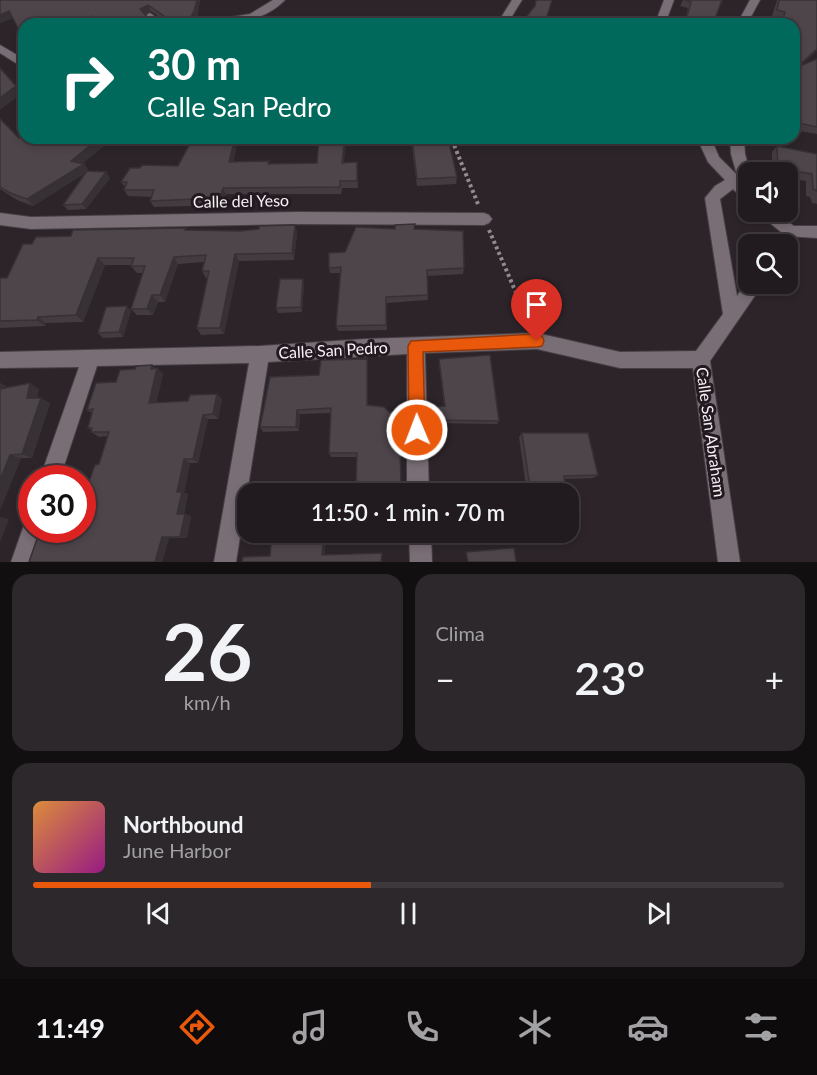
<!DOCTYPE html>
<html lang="es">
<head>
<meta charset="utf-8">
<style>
	body { margin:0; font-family:Lato,sans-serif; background:#2d282c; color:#f1f3f6; height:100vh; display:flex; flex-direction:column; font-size:22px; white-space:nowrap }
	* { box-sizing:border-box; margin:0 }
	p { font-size:20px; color:#a2a1a4 }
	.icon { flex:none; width:33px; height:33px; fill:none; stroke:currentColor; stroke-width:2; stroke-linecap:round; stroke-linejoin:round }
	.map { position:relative; height:562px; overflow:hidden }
	.drawer { display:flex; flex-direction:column; gap:12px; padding:12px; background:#120f11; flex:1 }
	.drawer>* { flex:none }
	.banner { position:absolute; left:18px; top:18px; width:782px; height:126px; border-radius:18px; box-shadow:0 3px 9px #0003,0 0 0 2px #3e393d; background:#00695c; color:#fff; overflow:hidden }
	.controls { position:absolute; left:738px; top:162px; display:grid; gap:12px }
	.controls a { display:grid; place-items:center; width:60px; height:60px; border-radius:12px; background:#211b1f; box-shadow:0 3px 9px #0003,0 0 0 2px #3e393d; font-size:30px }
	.speed { position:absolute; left:18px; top:465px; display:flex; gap:12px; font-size:30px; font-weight:700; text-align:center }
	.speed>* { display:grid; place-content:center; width:78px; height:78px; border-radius:50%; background:#211b1f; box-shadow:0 3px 9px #0003,0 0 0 2px #3e393d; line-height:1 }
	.speed .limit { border:9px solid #d22; background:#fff; color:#111 }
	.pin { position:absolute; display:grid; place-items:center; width:51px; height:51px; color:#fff; margin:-62px -26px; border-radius:50% 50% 50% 0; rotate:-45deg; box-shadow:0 0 6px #0007 }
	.pin .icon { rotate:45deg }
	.me { position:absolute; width:66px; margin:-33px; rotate:359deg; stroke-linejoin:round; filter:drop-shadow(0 0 4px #0008) }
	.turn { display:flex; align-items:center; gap:21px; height:126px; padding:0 30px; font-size:27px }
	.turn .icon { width:78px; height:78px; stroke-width:2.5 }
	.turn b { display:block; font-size:42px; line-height:51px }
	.big { font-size:45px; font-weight:600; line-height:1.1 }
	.drawer .tile { flex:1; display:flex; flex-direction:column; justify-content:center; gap:9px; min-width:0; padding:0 21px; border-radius:18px; background:#2d282c }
	.drawer .dial { align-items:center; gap:0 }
	.dial b { font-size:78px; line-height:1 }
	.song { display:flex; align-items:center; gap:18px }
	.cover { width:72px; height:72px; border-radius:9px; background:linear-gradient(135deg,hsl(30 70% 55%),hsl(310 70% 35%)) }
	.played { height:6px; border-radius:3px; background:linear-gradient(90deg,#ea580c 45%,#3e393d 45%) }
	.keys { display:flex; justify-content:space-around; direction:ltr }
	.heat { display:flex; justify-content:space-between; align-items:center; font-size:33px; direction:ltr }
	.drawer .tiles { flex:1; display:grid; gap:12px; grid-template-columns:1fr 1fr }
	.tile:last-child { grid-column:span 2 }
	.trip { position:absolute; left:237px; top:483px; width:342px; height:60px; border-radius:18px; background:#211b1f; box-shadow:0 3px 9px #0003,0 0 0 2px #3e393d; font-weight:600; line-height:60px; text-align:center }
	.tabs { display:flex; height:96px; justify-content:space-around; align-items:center; background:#0d0b0c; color:#a2a1a4 }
	.tabs .icon { width:42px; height:42px }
	.tabs .active { color:#ea580c }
	.tabs b { font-size:27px; color:#f1f3f6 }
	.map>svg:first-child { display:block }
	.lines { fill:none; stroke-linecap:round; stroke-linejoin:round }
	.street-casing { stroke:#463f44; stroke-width:2 }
	.path-far1 { stroke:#928b90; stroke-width:3; stroke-dasharray:2 2; stroke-linecap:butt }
	.path { stroke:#928b90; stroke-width:4; stroke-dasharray:3 3; stroke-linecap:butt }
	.street { fill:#796e75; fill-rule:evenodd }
	.wall { fill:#433b40; fill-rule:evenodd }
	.shaded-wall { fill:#373034 }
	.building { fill:#4e454b; stroke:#373034; stroke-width:1.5; fill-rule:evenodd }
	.route { fill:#ea580c; stroke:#983908; stroke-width:1.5 }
	.labels { text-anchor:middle; stroke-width:6; stroke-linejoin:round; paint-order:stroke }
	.street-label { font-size:16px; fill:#f7f1f5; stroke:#221a20 }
</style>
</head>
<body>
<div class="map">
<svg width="817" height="562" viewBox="0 0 817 562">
	<rect width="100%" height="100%" fill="#2c2429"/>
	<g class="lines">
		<g class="street-casing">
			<g id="street">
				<path d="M273,0H285C262,23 233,24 203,24L208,21L250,14Z"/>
				<path d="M512,0H522L507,24H497Z"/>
				<path d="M664,0H674L665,24H655Z"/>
				<path d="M750,0H760L747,24H737Z"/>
				<path d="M150,13L165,24H153L145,16Z"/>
				<path d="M0,45L24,59V68L0,53Z"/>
				<path d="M697,138H711L719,157L737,175L731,154L730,138H744L745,154L750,172H748V200L743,199L733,189L720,199L737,296L748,280V284H763L710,361L740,562H718L693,368H620L537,349L425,353L429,494H407V354L268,362L236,562H214L249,363L97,366L60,478H40L79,367L0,368V352L260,346L365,339L537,333L620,352L696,351L723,314L705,198L715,186L725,180L708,162Z"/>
				<path d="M298,212L484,213L489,215L492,219L489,223L484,225L298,224L31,229L0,225V213L31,217Z"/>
				<path d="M756,212H773L794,226H817V238L786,236Z"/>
				<path d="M32,520V530H44L33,562H11L25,522Z"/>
				<path d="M409,532H431L432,562H410Z"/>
			</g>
		</g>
		<path class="path-far1" d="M451,138L452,142"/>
		<g class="path">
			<path d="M452,140L478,204"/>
			<path d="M489,230L530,325"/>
		</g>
		<use href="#street" class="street"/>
	</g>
	<g class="wall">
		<path d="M0,0H200L197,18L193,24H97L95,23L24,24V36L18,28L13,18L0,23ZM151,11L162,19L150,20L145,15Z"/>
		<path d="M683,0H723L720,5L713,24H684L688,8L680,6Z"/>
		<path d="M777,0H817L802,65L817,59V134L794,130V24H779L781,19L772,16Z"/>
		<path d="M0,119L19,138L110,141L82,163L84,164L89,171L110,178L86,209L68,210L63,205L85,173L33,206L17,200L0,189Z"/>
		<path d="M193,138H224L222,142H234L236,149L233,162L270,164L357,162L358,188H342L341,194H226L224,205L154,207L150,201L151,197L128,196L124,190L125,187L121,182L140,168L178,166Z"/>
		<path d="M412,138H457L448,140L457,177L456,184L417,186L412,146Z"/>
		<path d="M777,146L817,154V204L812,203L810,197L806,196V181L788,178V172H772V152Z"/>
		<path d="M295,225L297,233L294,260L239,261L224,334L201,335L197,328L208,278H206L202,271L204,262L178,264L165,302H158L153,315H137L131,309L143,273H137L131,266V265H105L83,322L46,323L45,326L0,328V278H7L32,244L71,236L187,230L240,231Z"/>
		<path d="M414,229L464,268L463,274L427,276L428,300L386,303L387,330L338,331L336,326L340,273H330L329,268L345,252Z"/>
		<path d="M303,279L304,284L302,312L278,313L276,308Z"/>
		<path d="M131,311L123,337L103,338L98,333Z"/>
		<path d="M367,359L368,364V405L389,412H399L401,487L383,488L356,484V457H331L329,453L331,413L300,414L299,431L263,432L260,427L319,375Z"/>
		<path d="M439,359L499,421L497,424L429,423V407L444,406L439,363Z"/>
		<path d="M157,368L163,374L156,403L222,399L218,419H208L198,463H190L184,493L188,494L184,514L191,516L187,538H169L162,562H29L82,530L85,493L99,464L108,436L99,437L91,432V430L88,428L92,413L87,410L116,382Z"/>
		<path d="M0,383L7,387V388L39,389L37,398L50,403L32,458H21L0,510Z"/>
		<path d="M522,433L598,475L593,478L564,479L567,494H527L519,437Z"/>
	</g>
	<g class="shaded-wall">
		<path d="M197,0H200L197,18L193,24H183Z"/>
		<path d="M148,5L151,11L143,16L140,9Z"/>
		<path d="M9,11L14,17L0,23V15Z"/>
		<path d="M91,16L95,23L92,24H76Z"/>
		<path d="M817,49V51L794,72L797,67Z"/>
		<path d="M16,86L22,93L0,110V98Z"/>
		<path d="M99,138H108L110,141L77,168L71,161Z"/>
		<path d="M218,138H223L219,149L216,142Z"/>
		<path d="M345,138H347L343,169L342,163Z"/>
		<path d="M234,142L236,149L232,168L229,162Z"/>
		<path d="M84,164L89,171L33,206L27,199Z"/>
		<path d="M106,172L110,178L86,209L82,204Z"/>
		<path d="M223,188L226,194L224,205L220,198Z"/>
		<path d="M295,225L297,233L294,260L292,253Z"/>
		<path d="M235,254L239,261L224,334L220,328Z"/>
		<path d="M174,257L178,264L165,302L160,295Z"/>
		<path d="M98,258L105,265L83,322L76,315Z"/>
		<path d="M303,279L304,284L302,312L301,307Z"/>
		<path d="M152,295L158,302L153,315L147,309Z"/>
		<path d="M127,306L131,311L123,337L119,332Z"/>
		<path d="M38,317L46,323L45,326L37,320Z"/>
		<path d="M367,359L368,364V410L367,405Z"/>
		<path d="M152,365L163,374L155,408L149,403Z"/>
		<path d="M0,383L7,387L3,395L0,393Z"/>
		<path d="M30,383L39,389L36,403L27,398Z"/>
		<path d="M217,394L222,399L218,419L213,414Z"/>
		<path d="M41,398L50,403L32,458L22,454Z"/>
		<path d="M297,410L300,414L299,431L296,427Z"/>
		<path d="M203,415L208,419L198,463L193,459Z"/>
		<path d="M10,455L21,458L0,510V480Z"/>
		<path d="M184,459L190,463L184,493L188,494L183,517L177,514V492Z"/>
		<path d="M185,514L191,516L187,538L180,537Z"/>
		<path d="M0,517L9,519L0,542Z"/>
		<path d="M324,532H326L325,556L322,555Z"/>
		<path d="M162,537L169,538L162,562H155Z"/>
	</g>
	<g class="building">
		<path d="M0,0H197L194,11L188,22L183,24H103L91,16L76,24H24V32L18,28L9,11L0,15ZM148,5L164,16V19L150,20L140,9Z"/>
		<path d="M536,0H552L547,16L542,24H516L519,18L524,20L535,6Z"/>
		<path d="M684,0H722L713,24H685L691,2Z"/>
		<path d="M779,0H817V49L797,67L817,59V127L794,122V24H782L785,12L777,10Z"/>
		<path d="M0,68L16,86L0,98Z"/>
		<path d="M0,119L19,138L24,135V138H99L71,161L84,164L27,199L10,193L0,187Z"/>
		<path d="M193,138H218L216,142H234L229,162L269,161L268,164L317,163L319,138H345L342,163L357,162V181H340V187L223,188L220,198L150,201L154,190H124L127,182H121L130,168H140L142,165L178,166Z"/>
		<path d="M412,138H448L457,177L417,179Z"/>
		<path d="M777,146L817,154V192L816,190L813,189L812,174L778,168Z"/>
		<path d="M87,171L106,172L82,204L63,205Z"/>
		<path d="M415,224L414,229L463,231L464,268L427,270L428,295L386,297V325L336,326L341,267L329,268V253L345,252L356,227L395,229V225Z"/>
		<path d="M295,225L292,253L235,254L220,328H197L209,271H202L206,255L174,257L160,295H152L147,309H131L145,266H131L134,258H98L76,315L38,317L37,320L0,321V278H7L23,244H32L36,237L71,236L73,230L186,228L185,230L240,231L259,229V226Z"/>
		<path d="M280,279H303L301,307L276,308Z"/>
		<path d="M127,306L119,332L98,333L106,307Z"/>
		<path d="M490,355L499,421L430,420L429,407L445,406L439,359Z"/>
		<path d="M367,359V405L384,407L389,412H399L401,484L382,485V494H251L252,487L356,484L357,453H329L331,408L297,410L296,427H260L270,377L319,375L321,360Z"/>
		<path d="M152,365L151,369L157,368L149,403L188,401L190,395L217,394L213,414L203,415L193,459H184L177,492H182L177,514H185L180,537H162L155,562H29L40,530H82V494L85,493L95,465L99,464L109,432H91L92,428H88L93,409L87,410L96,383L116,382L120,370L135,369L136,366Z"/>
		<path d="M30,383L27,398H41L22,454L10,455L0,480V389Z"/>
		<path d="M522,433H588L598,475L564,476L567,494H531Z"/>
		<path d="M272,532H324L322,555L382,553L381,562H242L243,557L270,556Z"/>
		<path d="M514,548L516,562H468L466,552Z"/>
	</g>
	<path class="route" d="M537,334L542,336L544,341L542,346L537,347L423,352L425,430L423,436L417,438L412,436L409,430L408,346L411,341Z"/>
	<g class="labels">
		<g class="street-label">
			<text transform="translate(241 201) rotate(-1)" y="6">Calle del Yeso</text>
			<text transform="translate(333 350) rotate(-3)" y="6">Calle San Pedro</text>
			<text transform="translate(711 432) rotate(82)" y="6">Calle San Abraham</text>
		</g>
	</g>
</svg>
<div class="controls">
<a><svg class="icon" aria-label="sound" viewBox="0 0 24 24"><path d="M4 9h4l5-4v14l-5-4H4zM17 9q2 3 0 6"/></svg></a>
<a><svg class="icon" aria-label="search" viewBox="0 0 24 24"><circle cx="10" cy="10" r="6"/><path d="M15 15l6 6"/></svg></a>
</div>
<div class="speed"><div class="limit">30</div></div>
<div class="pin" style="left:537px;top:341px;background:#d93025"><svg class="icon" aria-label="arrive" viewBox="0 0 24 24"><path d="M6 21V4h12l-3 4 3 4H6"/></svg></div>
<svg class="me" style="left:417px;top:430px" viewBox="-20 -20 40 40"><circle r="17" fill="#ea580c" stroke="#fff" stroke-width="3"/><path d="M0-11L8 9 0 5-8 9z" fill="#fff"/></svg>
<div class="trip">11:50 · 1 min · 70 m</div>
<div class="banner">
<div class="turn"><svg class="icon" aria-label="right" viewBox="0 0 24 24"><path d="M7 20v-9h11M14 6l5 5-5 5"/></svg><div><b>30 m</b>Calle San Pedro</div></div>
</div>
</div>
<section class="drawer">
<div class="tiles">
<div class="tile dial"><b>26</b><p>km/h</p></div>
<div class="tile"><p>Clima</p>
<div class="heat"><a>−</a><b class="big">23°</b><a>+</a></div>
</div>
<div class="tile">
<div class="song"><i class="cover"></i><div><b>Northbound</b><p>June Harbor</p></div></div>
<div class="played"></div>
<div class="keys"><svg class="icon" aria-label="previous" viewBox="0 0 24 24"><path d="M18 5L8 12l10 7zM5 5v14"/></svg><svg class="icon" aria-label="pause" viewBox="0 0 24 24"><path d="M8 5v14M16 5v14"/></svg><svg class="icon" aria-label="next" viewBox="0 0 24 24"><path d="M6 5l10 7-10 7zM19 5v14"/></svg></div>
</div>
</div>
</section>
<nav class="tabs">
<b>11:49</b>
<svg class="icon active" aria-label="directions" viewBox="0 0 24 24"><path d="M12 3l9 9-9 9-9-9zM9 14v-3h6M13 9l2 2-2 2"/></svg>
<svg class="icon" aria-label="music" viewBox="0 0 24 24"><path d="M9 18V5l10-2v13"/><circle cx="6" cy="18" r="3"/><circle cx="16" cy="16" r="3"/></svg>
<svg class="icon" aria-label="phone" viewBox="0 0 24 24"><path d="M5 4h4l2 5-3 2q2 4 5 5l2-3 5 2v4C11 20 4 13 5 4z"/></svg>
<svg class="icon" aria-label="climate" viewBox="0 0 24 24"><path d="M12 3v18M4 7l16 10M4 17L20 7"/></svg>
<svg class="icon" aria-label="car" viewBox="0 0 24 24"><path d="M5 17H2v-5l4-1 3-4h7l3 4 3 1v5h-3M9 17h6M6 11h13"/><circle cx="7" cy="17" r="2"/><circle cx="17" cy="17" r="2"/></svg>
<svg class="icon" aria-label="filters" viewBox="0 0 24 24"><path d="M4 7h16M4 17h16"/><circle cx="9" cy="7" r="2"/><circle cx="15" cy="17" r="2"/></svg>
</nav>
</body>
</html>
